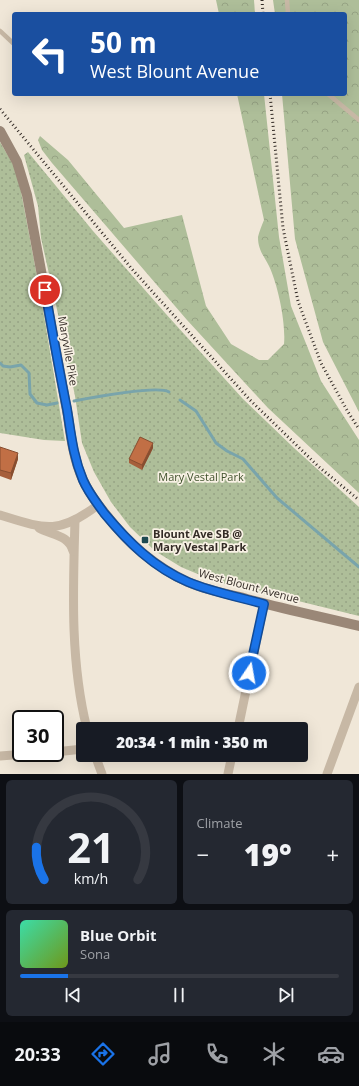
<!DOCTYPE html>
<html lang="en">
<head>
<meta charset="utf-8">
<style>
	body { margin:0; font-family:"Open Sans",sans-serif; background:#242831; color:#f1f3f6; height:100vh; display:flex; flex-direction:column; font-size:15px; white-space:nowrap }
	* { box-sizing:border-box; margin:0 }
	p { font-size:13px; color:#9ea1a6 }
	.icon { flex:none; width:22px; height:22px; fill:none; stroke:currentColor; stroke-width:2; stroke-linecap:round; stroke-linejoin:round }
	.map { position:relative; height:774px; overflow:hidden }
	.drawer { display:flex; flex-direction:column; gap:6px; padding:6px; background:#0d0f14; flex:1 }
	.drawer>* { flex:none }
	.hud { position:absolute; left:12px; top:12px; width:335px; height:84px; border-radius:4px; box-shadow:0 4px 16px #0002; background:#1a4fa0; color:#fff; overflow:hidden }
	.speed { position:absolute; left:12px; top:710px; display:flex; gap:8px; font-size:20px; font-weight:700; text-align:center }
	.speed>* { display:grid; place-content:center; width:52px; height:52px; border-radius:50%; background:#171b24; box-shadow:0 4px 16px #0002; line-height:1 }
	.speed .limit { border:2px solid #111; border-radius:6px; background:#fff; color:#111 }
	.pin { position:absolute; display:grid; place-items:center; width:34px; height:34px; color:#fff; margin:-17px; border:2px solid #fff; border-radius:50%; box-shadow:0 1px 4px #0007 }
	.me { position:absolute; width:44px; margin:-22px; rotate:12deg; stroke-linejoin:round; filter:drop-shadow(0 0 3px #0008) }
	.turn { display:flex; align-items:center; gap:14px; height:84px; padding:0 12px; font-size:18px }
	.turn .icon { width:52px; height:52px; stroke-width:2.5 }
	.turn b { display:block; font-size:28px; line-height:34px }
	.big { font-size:30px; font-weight:800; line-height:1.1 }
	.drawer .card { flex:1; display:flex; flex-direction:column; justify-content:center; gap:6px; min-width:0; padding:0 14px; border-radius:6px; background:#242831 }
	.drawer .dial { align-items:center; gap:0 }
	.dial svg { height:104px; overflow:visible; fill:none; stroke:#363941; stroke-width:7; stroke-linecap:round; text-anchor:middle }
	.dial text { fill:#f1f3f6; stroke:none }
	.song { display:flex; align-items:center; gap:12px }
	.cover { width:48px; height:48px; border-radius:6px; background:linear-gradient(135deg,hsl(160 70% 55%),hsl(80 70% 35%)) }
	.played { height:4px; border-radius:2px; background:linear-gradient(90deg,#1a73e8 15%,#363941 15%) }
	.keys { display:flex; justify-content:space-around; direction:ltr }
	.heat { display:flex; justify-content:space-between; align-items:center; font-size:22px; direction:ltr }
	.drawer .tiles { flex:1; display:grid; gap:6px; grid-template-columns:1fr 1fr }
	.card:last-child { grid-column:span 2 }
	.trip { position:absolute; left:76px; top:722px; width:232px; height:40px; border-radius:4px; background:#171b24; box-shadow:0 4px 16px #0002; font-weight:800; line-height:40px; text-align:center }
	.tab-bar { display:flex; height:64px; justify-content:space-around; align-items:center; background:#090b0e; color:#9ea1a6 }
	.tab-bar .icon { width:28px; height:28px }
	.tab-bar .current { color:#1a73e8 }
	.tab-bar b { font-size:18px; color:#f1f3f6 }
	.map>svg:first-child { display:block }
	.grass { fill:url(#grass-dots) }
	.forest { fill:url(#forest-crowns) }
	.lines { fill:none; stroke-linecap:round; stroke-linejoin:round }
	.stream { stroke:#79a4ab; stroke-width:3 }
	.lane { stroke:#c7b8a5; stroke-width:4.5 }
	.street { stroke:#c7b8a5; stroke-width:9 }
	.secondary { stroke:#9a8777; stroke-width:10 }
	.rail { stroke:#332b26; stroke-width:3; stroke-dasharray:1 3; stroke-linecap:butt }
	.wall { fill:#a65f3b }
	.shaded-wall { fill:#874e30 }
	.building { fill:#c16f45; stroke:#874e30 }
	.route-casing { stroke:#114b97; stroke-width:10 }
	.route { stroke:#1a73e8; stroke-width:7 }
	.poi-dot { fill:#1e4a52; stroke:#f8f1e4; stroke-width:1.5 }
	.labels { text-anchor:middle; stroke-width:3.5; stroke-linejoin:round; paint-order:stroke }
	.street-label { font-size:11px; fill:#332b26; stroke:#f8f1e4 }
	.park-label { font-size:11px; fill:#3f502b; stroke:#f8f1e4 }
	.poi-label { font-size:11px; font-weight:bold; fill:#332b26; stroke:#f8f1e4; text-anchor:start }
</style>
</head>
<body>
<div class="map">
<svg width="359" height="774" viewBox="0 0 359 774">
	<defs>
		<pattern id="grass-dots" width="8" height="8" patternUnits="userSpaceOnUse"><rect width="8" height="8" fill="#aebe99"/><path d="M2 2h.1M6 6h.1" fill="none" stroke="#96a384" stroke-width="1.8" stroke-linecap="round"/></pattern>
		<pattern id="forest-crowns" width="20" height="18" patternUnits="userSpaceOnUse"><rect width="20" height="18" fill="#aebe99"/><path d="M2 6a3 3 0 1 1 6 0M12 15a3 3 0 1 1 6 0" fill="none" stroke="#96a384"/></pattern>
	</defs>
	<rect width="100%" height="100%" fill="#f0e7d8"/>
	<g class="grass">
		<path d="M0,142L14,166L20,186L41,298L65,441L44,440L0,433Z"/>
		<path d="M28,152L93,231L166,314L243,399L294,448L359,507V616L290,599L250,591L212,580L181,567L155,551L130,527L111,502L94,472L82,443L75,396L62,332L41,238L38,206L24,155Z"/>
	</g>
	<g class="forest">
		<path d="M216,0H254L255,14H219Z"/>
		<path d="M273,0H359V412L323,342L295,239L282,94H345V14H275Z"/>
		<path d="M237,94H264L279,237L291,306L321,381L359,440V493L268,408L187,320L52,163L42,150L38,140L40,136L68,160L124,228L182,215L206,306L231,344L259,360H268L284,344C286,323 278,285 269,266C264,256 258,250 258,237C259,232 262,225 264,220Z"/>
	</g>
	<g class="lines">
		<g class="stream">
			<path d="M0,363L3,366L10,367L21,365L29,373L30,394L37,403L47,405L57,403"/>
			<path d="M180,400L196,411L216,443L227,451L243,459L277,498L359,567"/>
			<path d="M74,401C90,398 158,385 169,392"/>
		</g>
		<g class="lane">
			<path d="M287,0L288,14"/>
			<path d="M0,31L14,44"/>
			<path d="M328,94L359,120"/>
		</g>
		<g class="street">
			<path d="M0,515C45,529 58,535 98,505"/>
			<path d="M75,520C73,590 70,661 87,729"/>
			<path d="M39,528C52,535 69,535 73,551"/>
			<path d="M238,729L264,604"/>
			<path d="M55,752L83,749"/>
			<path d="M95,755L102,774"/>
			<path d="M0,756L39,753"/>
			<path d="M228,774L232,755"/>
			<path d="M327,774L359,687"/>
		</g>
		<path class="secondary" d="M0,131L17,162L27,195L68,416C71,438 74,460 83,480C89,493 98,505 107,516C129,544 155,567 188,582C207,590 227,594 247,599C284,609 322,617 359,626"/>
		<g class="rail">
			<path d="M262,0L263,14"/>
			<path d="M270,94L283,228L298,301L321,363L348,412L359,429"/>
			<path d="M0,109L132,269L250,400L319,467L359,500"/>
		</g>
	</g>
	<g class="wall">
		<path d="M0,447L18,459L11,480L0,476Z"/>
		<path d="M153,448L142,470L129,463V459Z"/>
	</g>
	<g class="shaded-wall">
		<path d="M153,443V448L142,470V465Z"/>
		<path d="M18,453V459L11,480V473Z"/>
	</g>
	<g class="building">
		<path d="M140,437L153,443L142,465L129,459Z"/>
		<path d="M0,447L18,453L11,473L0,470Z"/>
	</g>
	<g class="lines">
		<g class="route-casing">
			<path id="route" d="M45,290C52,330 59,369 67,409C71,434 73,456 83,480C88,492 97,503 104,513C128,542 153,567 188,582C212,592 239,597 264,604L249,673"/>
		</g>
		<use href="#route" class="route"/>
	</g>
	<rect class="poi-dot" x="141" y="536" width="8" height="8" rx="2"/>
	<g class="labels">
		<g class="street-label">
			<text transform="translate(68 351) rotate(80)" y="4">Maryville Pike</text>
			<text transform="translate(249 586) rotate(15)" y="4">West Blount Avenue</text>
		</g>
		<g class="park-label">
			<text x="201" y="481">Mary Vestal Park</text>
		</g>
		<g class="poi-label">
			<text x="153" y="538">Blount Ave SB @<tspan x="153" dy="13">Mary Vestal Park</tspan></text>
		</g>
	</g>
</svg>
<div class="speed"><div class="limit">30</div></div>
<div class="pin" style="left:45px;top:290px;background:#d93025"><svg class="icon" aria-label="arrive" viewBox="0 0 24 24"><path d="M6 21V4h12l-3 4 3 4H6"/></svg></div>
<svg class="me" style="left:249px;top:673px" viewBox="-20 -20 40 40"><circle r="17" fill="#1a73e8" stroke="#fff" stroke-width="3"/><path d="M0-11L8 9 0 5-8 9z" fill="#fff"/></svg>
<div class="trip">20:34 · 1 min · 350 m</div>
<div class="hud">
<div class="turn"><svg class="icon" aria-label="left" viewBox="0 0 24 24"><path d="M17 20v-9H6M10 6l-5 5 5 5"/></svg><div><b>50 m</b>West Blount Avenue</div></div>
</div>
</div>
<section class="drawer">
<div class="tiles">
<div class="card dial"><svg viewBox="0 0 100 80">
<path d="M14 69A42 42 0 1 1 86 69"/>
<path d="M14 69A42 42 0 0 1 8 44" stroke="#1a73e8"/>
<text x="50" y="56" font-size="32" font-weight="700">21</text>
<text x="50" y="72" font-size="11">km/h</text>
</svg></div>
<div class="card"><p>Climate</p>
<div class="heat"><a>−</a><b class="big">19°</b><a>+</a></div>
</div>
<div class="card">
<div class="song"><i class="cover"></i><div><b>Blue Orbit</b><p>Sona</p></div></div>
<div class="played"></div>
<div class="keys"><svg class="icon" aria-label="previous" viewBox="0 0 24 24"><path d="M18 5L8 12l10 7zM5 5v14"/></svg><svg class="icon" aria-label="pause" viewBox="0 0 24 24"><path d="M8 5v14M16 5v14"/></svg><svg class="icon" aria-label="next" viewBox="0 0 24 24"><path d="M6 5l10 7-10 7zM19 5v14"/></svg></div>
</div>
</div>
</section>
<nav class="tab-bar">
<b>20:33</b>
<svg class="icon current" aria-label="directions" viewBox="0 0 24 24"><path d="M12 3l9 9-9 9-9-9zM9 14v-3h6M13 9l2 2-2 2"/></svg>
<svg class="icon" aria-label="music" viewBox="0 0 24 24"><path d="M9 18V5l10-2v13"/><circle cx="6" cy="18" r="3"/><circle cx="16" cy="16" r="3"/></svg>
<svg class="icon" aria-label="phone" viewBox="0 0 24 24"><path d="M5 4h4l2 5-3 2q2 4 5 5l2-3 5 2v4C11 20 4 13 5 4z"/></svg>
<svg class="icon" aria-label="climate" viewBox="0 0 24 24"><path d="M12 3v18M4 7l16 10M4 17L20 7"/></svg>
<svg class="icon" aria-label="car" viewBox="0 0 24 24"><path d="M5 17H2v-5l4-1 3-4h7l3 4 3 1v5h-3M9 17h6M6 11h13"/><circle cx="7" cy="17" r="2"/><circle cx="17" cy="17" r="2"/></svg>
</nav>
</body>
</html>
